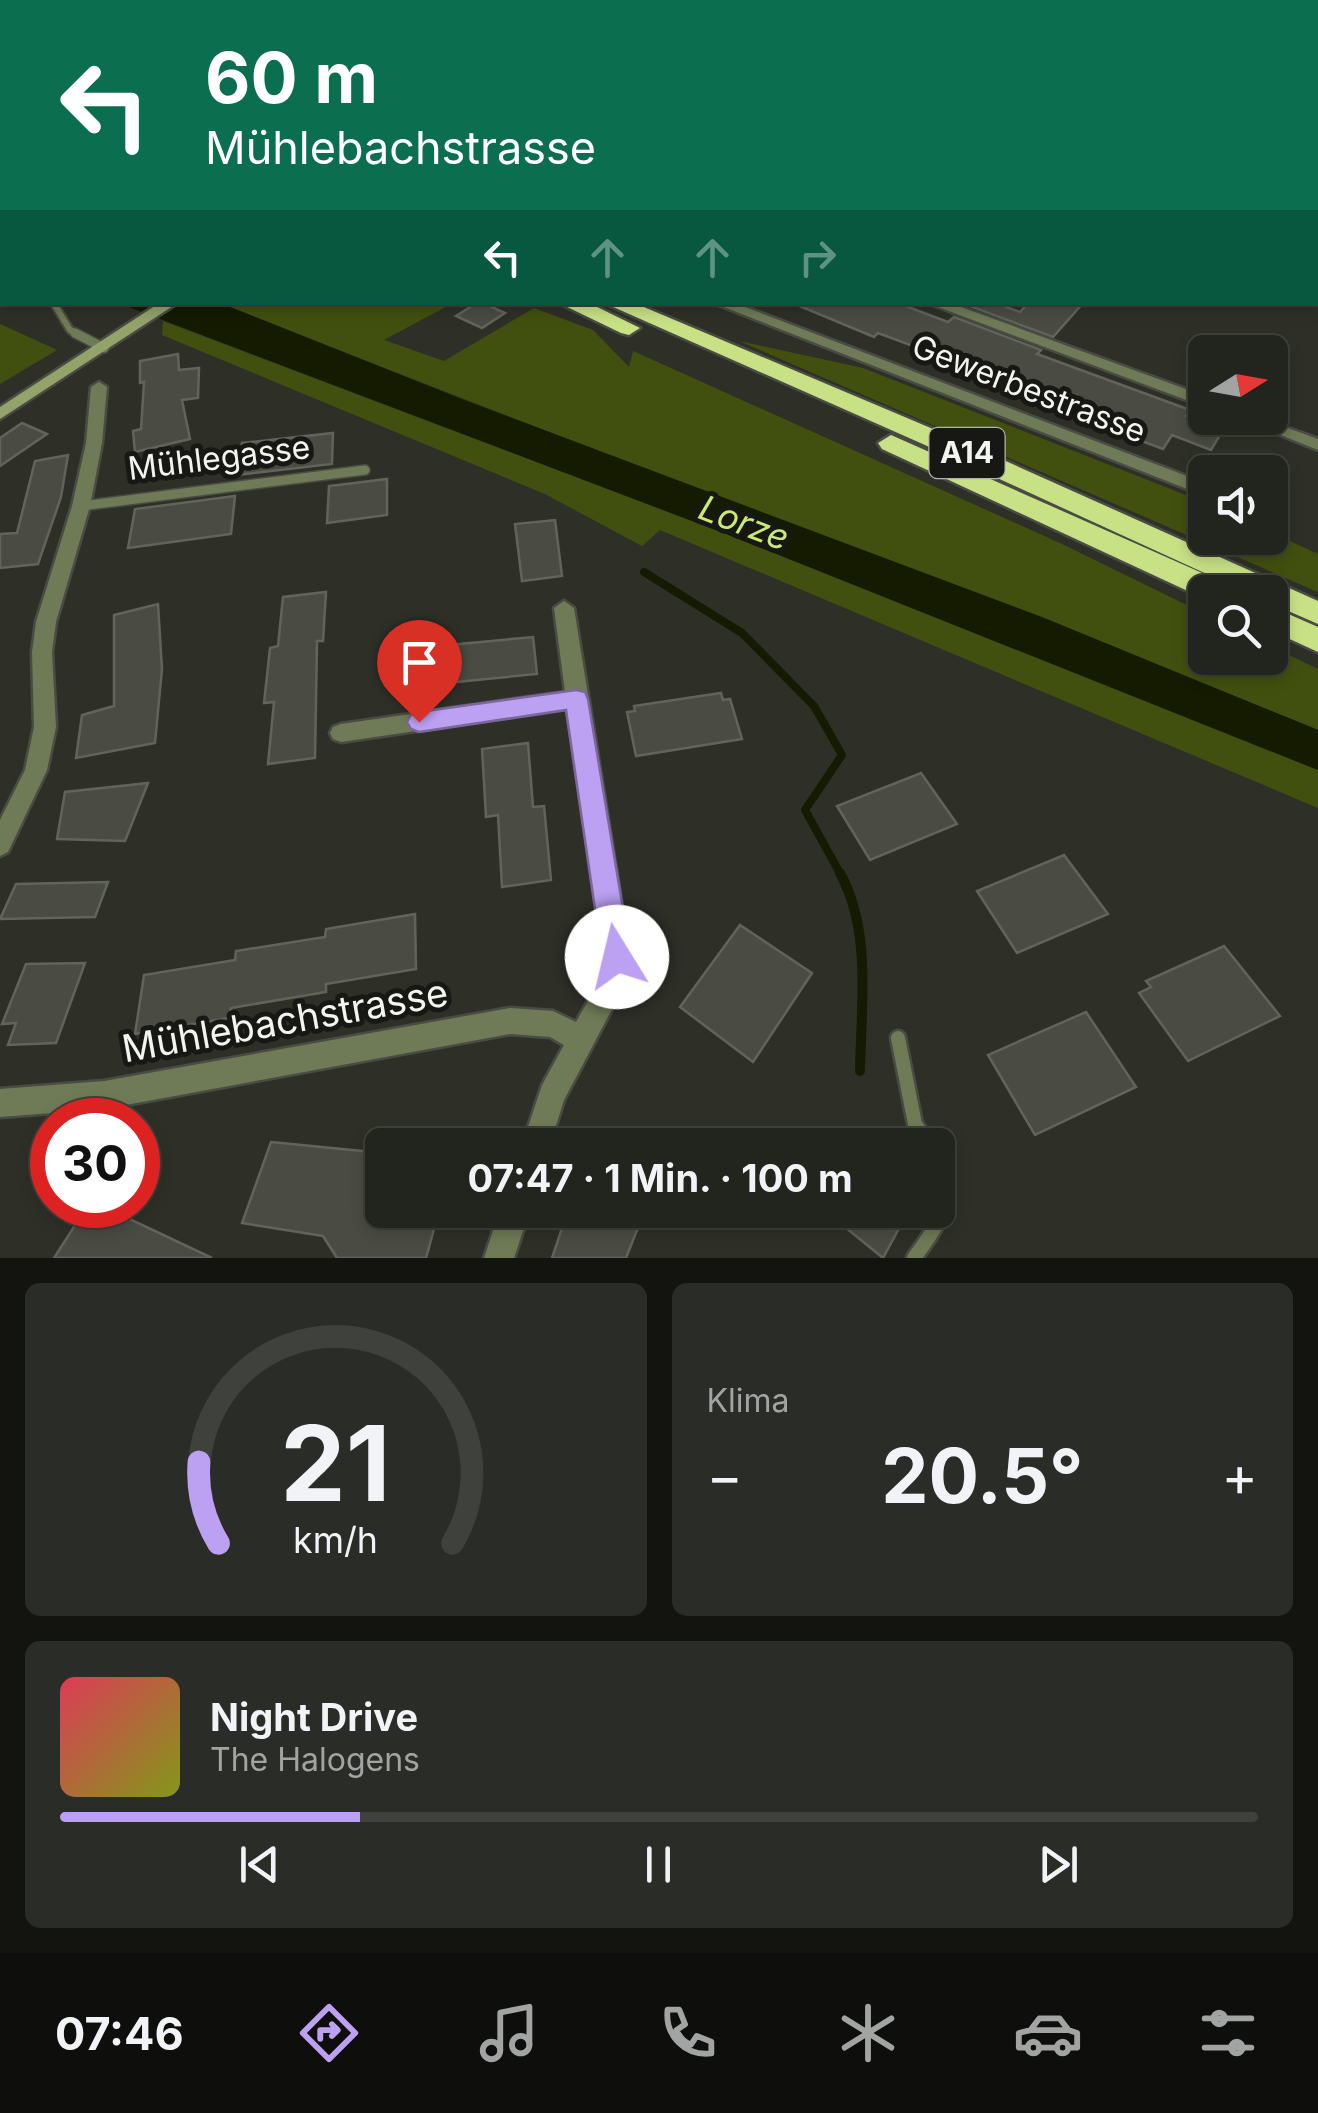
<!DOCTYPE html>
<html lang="de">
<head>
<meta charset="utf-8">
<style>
	body { margin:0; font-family:Inter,sans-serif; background:#2a2c27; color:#f1f3f6; height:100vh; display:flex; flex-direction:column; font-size:38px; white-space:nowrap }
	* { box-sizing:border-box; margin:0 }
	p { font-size:32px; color:#a2a4a4 }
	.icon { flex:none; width:55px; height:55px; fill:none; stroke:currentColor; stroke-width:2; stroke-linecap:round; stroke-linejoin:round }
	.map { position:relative; height:1258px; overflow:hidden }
	.sheet { display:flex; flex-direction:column; gap:25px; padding:25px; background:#131410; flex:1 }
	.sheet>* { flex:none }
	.banner { position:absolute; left:0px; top:0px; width:1320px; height:305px; box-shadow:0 5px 15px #0003,0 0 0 2px #3f413c; background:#0b6e4f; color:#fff; overflow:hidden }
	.needle { width:65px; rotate:79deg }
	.tools { position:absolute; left:1188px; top:335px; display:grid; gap:20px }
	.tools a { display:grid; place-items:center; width:100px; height:100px; border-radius:15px; background:#22241e; box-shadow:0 5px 15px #0003,0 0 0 2px #3f413c; font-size:50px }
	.speed { position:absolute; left:30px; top:1098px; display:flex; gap:20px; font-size:50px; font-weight:700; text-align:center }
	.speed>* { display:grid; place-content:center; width:130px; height:130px; border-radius:50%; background:#22241e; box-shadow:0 5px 15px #0003,0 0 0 2px #3f413c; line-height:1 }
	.speed .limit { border:15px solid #d22; background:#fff; color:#111 }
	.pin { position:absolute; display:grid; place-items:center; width:85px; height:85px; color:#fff; margin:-102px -42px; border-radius:50% 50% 50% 0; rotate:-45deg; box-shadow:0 0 10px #0007 }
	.pin .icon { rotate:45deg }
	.me { position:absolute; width:110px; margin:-55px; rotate:351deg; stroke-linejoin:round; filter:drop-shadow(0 0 8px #0008) }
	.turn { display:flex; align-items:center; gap:35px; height:210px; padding:0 40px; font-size:45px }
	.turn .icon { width:130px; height:130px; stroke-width:2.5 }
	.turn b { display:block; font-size:70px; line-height:85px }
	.lanes { display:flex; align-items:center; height:95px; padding:0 40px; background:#0003; justify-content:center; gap:50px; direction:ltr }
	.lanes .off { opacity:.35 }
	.big { font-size:75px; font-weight:700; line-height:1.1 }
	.sheet .card { flex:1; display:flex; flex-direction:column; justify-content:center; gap:15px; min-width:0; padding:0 35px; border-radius:15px; background:#2a2c27 }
	.sheet .dial { align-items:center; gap:0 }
	.dial svg { height:260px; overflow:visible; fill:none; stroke:#3f413c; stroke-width:7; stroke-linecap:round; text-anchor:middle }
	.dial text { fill:#f1f3f6; stroke:none }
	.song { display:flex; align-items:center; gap:30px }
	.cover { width:120px; height:120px; border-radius:15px; background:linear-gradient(135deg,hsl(350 70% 55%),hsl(70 70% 35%)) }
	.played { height:10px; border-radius:5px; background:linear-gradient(90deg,#bca0f2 25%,#3f413c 25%) }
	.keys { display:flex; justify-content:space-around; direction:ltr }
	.heat { display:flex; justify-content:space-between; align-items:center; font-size:55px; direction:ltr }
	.sheet .tiles { flex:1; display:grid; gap:25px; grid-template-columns:1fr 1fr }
	.card:last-child { grid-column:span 2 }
	.trip { position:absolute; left:365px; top:1128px; width:590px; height:100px; border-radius:15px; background:#22241e; box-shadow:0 5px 15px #0003,0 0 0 2px #3f413c; font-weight:700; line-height:100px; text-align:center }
	.tabs { display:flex; height:160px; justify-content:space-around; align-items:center; background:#0e0e0c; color:#a2a4a4 }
	.tabs .icon { width:70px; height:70px }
	.tabs .active { color:#bca0f2 }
	.tabs b { font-size:45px; color:#f1f3f6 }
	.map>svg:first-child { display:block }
	.green { fill:#42500f }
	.water { fill:#141b01 }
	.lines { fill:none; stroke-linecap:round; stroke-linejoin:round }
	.stream-far2 { stroke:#141b01; stroke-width:4 }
	.stream-far1 { stroke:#141b01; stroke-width:8 }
	.stream { stroke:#141b01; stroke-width:10 }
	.building { fill:#4a4c44; stroke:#61645b; stroke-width:2.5 }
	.lane-far2-casing { stroke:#494b44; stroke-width:10 }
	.lane-far1-casing { stroke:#494b44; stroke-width:12 }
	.lane-casing { stroke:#494b44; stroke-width:19 }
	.street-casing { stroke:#494b44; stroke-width:5 }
	.secondary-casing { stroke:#494b44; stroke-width:5 }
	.highway-casing { stroke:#494b44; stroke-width:5 }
	.lane-far2 { stroke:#6f7a56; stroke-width:6 }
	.lane-far1 { stroke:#6f7a56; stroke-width:9 }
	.lane { stroke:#6f7a56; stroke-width:14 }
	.street { fill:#6f7a56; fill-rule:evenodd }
	.secondary { fill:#93a36a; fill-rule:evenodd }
	.highway { fill:#c8e185; fill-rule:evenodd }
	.route { fill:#bca0f2; stroke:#7a689d; stroke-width:2.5 }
	.labels { text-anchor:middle; stroke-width:10; stroke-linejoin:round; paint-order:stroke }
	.shield { fill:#171814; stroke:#b0b2ad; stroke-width:2.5 }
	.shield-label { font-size:30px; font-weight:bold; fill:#f2f4ef }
	.street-label { font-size:32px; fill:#f2f4ef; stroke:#171814 }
	.water-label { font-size:35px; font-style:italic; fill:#cbea72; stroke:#171814 }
	.near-street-label { font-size:38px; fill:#f2f4ef; stroke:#171814 }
</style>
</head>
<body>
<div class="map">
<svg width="1318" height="1258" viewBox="0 0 1318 1258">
	<rect width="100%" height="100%" fill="#2e3028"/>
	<g class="green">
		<path d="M220,303H453L384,340L444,361L534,308L593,330L629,367L633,351L1062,544L1205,614V658H1270V646L1318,669V730C954,582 584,449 220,303Z"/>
		<path d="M163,321L721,532L1318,770V808L660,530L642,546L545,494L162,335Z"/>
		<path d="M0,324L57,350L0,384Z"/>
		<path d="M739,341L863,368L1196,499L1205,503V538H1270V532L1318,554V592Z"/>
	</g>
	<path class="water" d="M118,303H220L464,400L1042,617L1318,730V770L721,532Z"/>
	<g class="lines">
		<path class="stream-far2" d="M455,2L469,0"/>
		<path class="stream-far1" d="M644,572L742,633L814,706L842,755L805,810L841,875"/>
		<path class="stream" d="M840,873C872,931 861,1007 860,1071"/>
	</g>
	<g class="building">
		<path d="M478,302H481L505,313L482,328L456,316Z"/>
		<path d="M790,302H895L948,322L954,317L1041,350L1037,354L1190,410L1186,416L1223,430L1211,450L1172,435L1163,449L1023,397L1029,390L954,362L949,367L918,356L924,350L878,333L874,337Z"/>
		<path d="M969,302H993L1020,312L1029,302H1084L1053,337L967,305Z"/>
		<path d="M178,354L179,370L199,368L198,398L182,400L190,439L135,452L133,431L141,429L144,382L140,383V361Z"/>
		<path d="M22,423L47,434L0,466V438Z"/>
		<path d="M333,433L332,464L237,475L242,443Z"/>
		<path d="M68,455L61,497L38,564L0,568V534L17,533L35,461Z"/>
		<path d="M387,479V515L327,523L329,486Z"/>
		<path d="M235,496L231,534L128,548L135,509Z"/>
		<path d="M555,520L562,576L522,581L515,524Z"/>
		<path d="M326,592L323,641H317L315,758L268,764L274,702L264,703L270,648L278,646L283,597Z"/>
		<path d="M158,604L162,669L155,743L76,758L82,715L114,706V615Z"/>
		<path d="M533,637L537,674L394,688L395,650Z"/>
		<path d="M721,693L723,700L730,699L742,739L636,756L627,712L635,711L634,706Z"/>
		<path d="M528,743L533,807L544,806L551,880L502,887L498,815L486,817L482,749Z"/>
		<path d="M921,773L957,824L870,860L837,806Z"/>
		<path d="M148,783L125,841L57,839L65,792Z"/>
		<path d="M1064,855L1108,914L1017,953L977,891Z"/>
		<path d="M108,882L95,917L0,919L16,884Z"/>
		<path d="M415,914L416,969L326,984V992L231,1008L229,1018L135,1034L144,975L235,960L236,951L325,937L326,929Z"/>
		<path d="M740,925L812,973L753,1062L680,1007Z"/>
		<path d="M1224,946L1280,1016L1188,1061L1139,993L1151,987L1146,981Z"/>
		<path d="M85,963L56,1043L8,1045L16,1023L2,1024L26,964Z"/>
		<path d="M1086,1012L1136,1087L1035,1135L988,1055Z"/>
		<path d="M271,1142L382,1153V1210H430L436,1222L426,1258H337L323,1236L242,1223Z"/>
		<path d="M88,1205H100L212,1258H54Z"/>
		<path d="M568,1210H645L626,1258H552Z"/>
		<path d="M824,1210H909L883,1258Z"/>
	</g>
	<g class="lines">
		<g class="lane-far2-casing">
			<path id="lane-far2" d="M53,302L70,330L80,335"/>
		</g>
		<g class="lane-far1-casing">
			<g id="lane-far1">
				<path d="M75,333L104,348"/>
				<path d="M81,506L365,470"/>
			</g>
		</g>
		<g class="lane-casing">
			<g id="lane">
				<path d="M898,1038L915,1124L929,1145"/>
				<path d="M914,1258C938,1226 958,1197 938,1158"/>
			</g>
		</g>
		<g class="street-casing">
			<g id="street">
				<path d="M342,0H354L356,2H345Z"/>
				<path d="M711,302H732L1205,483V496Z"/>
				<path d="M925,302H947L1205,396V407Z"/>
				<path d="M99,382L107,387L102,443L90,506L56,622L52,652L56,727L47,770L8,852L0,856V820L25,770L34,727L32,652L36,622L72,506L86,443L91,387Z"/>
				<path d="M1238,418H1260L1318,439V450Z"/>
				<path d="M564,601L574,608L630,957L619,996L564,1100L550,1145H522L542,1085L564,1045L550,1037L510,1034L104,1109L0,1117V1089L104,1081L510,1008L553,1011L576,1022L598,983L604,957L567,709L341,742L333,739L330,733L333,727L341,724L565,692L554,608Z"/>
				<path d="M500,1210H530L514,1258H484Z"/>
			</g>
		</g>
		<g class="secondary-casing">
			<g id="secondary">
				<path d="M568,0H583L585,2H572Z"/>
				<path d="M161,302H179L0,419V407Z"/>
			</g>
		</g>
		<g class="highway-casing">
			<g id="highway">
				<path d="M0,90L2,91V101L0,100Z"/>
				<path d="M557,302H587L640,328L629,335L621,333Z"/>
				<path d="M602,302H632L952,437L1318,601V624L1270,603V592H1246L934,449Z"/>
				<path d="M891,435L1227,584L1232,592H1205V599L882,449L878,443Z"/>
				<path d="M1270,606L1318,627V652L1270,630Z"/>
			</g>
		</g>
		<use href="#lane-far2" class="lane-far2"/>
		<use href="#lane-far1" class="lane-far1"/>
		<use href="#lane" class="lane"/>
		<use href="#street" class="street"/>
		<use href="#secondary" class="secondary"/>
		<use href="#highway" class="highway"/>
	</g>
	<path class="route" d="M576,690L585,692L588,699L631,957L627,967L617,971L606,967L602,957L566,710L419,732L411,729L407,722L411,715L419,712Z"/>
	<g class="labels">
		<rect class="shield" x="929.5" y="428" width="75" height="50" rx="8"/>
		<g class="shield-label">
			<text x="967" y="463">A14</text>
		</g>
		<g class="street-label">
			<text transform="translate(1029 389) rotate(21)" y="11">Gewerbestrasse</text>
			<text transform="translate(219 458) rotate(-7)" y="11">Mühlegasse</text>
		</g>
		<g class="water-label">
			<text transform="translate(744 523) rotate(21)" y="12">Lorze</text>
		</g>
		<g class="near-street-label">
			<text transform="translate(285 1021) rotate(-10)" y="13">Mühlebachstrasse</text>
		</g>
	</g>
</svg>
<div class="tools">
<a><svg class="needle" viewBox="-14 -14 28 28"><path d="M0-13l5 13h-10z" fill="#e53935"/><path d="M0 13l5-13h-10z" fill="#a2a4a4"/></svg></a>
<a><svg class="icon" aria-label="sound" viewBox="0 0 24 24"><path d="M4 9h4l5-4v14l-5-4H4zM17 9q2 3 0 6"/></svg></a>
<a><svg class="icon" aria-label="search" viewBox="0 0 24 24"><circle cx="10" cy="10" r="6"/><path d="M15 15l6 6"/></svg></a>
</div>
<div class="speed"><div class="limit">30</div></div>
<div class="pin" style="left:419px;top:722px;background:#d93025"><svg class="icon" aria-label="arrive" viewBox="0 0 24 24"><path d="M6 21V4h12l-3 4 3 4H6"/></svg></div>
<svg class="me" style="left:617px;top:957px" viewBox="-20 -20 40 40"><circle r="19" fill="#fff"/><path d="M0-13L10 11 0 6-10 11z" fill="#bca0f2"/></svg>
<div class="trip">07:47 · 1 Min. · 100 m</div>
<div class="banner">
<div class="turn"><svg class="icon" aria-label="left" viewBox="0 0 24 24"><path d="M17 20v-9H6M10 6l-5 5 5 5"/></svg><div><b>60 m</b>Mühlebachstrasse</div></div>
<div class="lanes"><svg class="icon" aria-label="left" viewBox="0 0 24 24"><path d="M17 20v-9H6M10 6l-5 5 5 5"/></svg><svg class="icon off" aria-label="ahead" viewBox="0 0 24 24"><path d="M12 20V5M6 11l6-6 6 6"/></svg><svg class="icon off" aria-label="ahead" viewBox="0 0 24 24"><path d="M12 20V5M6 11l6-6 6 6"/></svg><svg class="icon off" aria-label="right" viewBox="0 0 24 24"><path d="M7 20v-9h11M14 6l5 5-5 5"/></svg></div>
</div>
</div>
<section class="sheet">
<div class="tiles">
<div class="card dial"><svg viewBox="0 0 100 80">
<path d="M14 69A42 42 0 1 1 86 69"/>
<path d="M14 69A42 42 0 0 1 8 44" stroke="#bca0f2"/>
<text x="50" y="56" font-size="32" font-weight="700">21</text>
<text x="50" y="72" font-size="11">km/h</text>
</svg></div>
<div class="card"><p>Klima</p>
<div class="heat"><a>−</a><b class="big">20.5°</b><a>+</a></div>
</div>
<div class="card">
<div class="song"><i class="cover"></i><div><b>Night Drive</b><p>The Halogens</p></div></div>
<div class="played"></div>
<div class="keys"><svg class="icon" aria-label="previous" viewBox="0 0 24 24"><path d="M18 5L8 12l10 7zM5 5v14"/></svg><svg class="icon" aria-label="pause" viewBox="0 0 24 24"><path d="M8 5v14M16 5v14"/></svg><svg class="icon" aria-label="next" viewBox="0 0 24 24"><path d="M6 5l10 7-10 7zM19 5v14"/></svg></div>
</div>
</div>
</section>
<nav class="tabs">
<b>07:46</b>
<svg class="icon active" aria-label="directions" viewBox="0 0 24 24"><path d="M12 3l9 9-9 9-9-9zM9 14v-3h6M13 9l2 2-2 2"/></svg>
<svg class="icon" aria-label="music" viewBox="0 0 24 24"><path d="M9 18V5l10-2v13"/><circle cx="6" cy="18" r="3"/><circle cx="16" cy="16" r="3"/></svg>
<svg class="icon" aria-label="phone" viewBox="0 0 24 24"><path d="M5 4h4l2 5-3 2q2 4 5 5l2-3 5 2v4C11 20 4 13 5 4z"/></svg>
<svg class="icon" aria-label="climate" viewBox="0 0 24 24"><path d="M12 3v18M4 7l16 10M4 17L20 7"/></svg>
<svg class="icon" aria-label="car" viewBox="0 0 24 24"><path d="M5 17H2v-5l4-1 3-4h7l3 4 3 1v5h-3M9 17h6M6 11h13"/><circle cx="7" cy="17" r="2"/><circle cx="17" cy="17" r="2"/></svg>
<svg class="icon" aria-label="filters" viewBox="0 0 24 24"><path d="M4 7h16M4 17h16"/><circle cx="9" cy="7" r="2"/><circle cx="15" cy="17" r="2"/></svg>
</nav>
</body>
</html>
